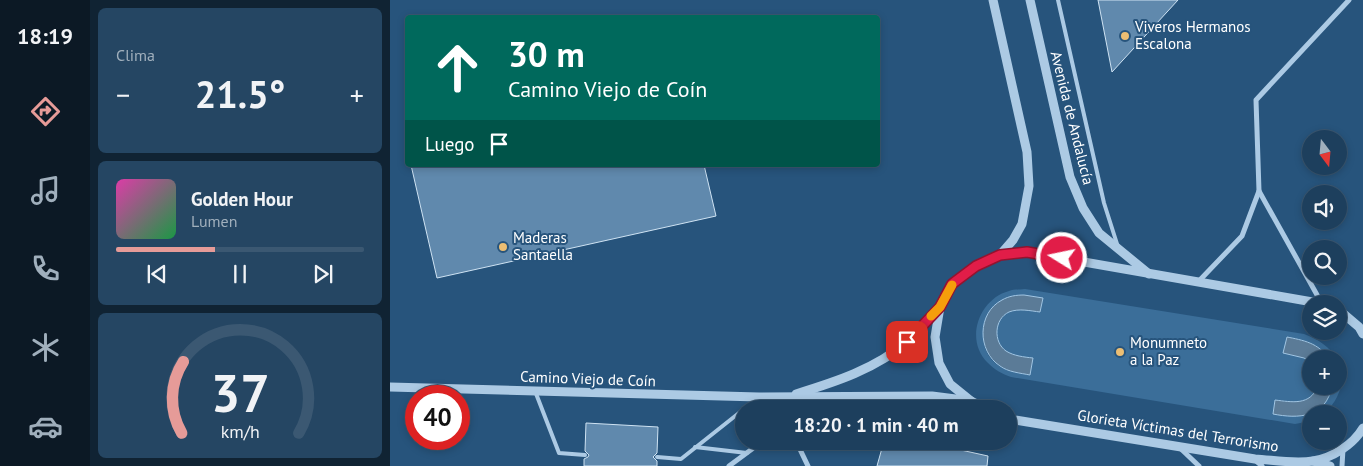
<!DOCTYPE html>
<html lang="es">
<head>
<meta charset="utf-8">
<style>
	body { margin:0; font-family:"PT Sans",sans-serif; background:#254663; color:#f1f3f6; height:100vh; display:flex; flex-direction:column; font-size:19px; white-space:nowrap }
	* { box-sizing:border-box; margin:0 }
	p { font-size:16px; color:#a0afbc }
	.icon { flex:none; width:28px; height:28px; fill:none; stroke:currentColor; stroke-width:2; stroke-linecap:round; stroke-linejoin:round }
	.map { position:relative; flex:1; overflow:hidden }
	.panel { display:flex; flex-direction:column; gap:8px; padding:8px; background:#102333; width:300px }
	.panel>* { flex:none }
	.hud { position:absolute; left:15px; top:15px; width:475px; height:152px; border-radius:5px; box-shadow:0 2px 8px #0003,0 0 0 1px #3b5872; background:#00695c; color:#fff; overflow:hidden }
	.needle { width:32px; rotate:164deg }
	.tools { position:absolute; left:912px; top:130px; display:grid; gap:10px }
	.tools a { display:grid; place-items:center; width:45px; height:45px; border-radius:50%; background:#1d3f5d; box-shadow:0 2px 8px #0003,0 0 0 1px #3b5872; font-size:25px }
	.speed { position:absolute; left:15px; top:385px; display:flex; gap:10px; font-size:25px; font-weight:700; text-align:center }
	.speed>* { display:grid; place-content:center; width:65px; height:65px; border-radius:50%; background:#1d3f5d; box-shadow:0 2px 8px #0003,0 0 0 1px #3b5872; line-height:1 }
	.speed .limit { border:8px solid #d22; background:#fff; color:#111 }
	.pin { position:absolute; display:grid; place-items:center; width:42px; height:42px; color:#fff; margin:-21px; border-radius:10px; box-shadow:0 2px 8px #0006 }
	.me { position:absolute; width:55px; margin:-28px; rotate:280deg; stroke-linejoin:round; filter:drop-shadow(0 0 4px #0008) }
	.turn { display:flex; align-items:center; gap:18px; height:105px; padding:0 20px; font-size:22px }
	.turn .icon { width:65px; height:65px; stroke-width:2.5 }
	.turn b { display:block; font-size:35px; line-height:42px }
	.then { display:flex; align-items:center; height:48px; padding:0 20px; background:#0003; gap:10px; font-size:19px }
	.big { font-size:38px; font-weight:700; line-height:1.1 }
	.panel .widget { flex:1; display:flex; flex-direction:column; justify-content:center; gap:8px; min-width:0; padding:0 18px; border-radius:8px; background:#254663 }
	.panel .dial { align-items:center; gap:0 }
	.dial svg { height:130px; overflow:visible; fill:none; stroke:#3b5872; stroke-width:7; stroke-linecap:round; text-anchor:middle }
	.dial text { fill:#f1f3f6; stroke:none }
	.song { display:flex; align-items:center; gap:15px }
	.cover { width:60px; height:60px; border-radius:8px; background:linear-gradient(135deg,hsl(320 70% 55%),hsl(140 70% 35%)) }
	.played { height:5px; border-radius:2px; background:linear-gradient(90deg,#e69b98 40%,#3b5872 40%) }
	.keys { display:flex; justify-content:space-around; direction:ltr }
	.heat { display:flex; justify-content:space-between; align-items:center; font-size:28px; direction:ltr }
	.trip { position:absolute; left:345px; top:400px; width:282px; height:50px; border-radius:25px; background:#1d3f5d; box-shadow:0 2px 8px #0003,0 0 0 1px #3b5872; font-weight:700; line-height:50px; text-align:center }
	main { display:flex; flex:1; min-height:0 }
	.menu { display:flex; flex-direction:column; width:90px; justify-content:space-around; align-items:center; background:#0c1925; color:#a0afbc }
	.menu .icon { width:35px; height:35px }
	.menu .on { color:#e69b98 }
	.menu b { font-size:22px; color:#f1f3f6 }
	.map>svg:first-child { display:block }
	.green { fill:#3b6e99; fill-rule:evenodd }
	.water { fill:#5b7b97; stroke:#a1c6e4 }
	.building { fill:#6089ad; stroke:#cfe3f3 }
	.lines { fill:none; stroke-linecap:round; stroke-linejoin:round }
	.service { stroke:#accae4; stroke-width:4 }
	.minor { stroke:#accae4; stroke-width:5 }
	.tertiary { stroke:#accae4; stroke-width:9 }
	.route-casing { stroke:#92132f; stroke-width:12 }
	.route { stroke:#e11d48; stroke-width:9 }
	.slow { stroke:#f59e0b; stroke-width:9 }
	.poi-dot { fill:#ecbe73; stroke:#27547c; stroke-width:2 }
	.labels { text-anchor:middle; stroke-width:4; stroke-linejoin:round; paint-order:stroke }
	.poi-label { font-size:15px; fill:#fff; stroke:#27547c; text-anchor:start }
	.street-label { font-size:15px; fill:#fff; stroke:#27547c }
</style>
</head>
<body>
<main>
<nav class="menu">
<b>18:19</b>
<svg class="icon on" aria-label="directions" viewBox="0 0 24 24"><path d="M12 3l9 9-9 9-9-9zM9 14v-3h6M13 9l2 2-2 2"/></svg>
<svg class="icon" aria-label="music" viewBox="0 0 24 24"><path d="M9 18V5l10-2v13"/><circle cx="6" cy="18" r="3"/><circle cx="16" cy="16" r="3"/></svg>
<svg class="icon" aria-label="phone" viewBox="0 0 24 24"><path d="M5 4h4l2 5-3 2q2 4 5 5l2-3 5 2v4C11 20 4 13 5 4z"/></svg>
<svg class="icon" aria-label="climate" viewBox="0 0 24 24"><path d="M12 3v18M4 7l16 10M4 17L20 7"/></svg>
<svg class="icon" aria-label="car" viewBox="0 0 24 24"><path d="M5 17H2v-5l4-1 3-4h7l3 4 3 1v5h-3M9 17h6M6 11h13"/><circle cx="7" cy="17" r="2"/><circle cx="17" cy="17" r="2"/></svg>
</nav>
<section class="panel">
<div class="widget"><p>Clima</p>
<div class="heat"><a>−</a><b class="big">21.5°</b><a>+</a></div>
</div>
<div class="widget">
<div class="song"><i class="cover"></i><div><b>Golden Hour</b><p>Lumen</p></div></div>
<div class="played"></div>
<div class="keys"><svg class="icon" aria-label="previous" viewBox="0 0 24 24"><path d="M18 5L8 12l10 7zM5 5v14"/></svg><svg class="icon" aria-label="pause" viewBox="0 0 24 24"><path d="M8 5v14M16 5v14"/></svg><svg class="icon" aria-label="next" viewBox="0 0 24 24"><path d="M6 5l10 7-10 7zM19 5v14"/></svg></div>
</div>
<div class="widget dial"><svg viewBox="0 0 100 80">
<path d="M14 69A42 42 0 1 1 86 69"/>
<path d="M14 69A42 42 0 0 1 15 25" stroke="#e69b98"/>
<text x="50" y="56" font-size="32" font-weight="700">37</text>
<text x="50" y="72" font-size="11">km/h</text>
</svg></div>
</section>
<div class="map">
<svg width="973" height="466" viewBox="0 0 973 466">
	<rect width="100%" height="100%" fill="#27547c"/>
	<path class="green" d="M635,289L914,334C929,340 939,346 947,359H938C930,343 912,340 897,337L894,353L914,358L921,361V386H928C920,406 902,401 885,400L883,413L942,391V386H949V363C956,382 949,400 934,414H921V421L905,424L621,377C612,374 605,370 598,363C574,340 589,299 619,291C624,289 629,290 635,289ZM653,298L650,312C641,311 628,308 619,312C604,319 603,342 616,351C623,356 634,357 642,358L640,375C630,373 618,372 609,366C589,352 590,329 600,310Z"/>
	<g class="water">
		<path d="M634,295L653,298L650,312C641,311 629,308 619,312C604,319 603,342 616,351C624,356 634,357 643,358L640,375C630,373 618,372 610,366C587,351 587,313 612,300C619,296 626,295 634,295Z"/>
		<path d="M897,337C912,340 930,343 938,359H921V362L914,358L893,353Z"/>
		<path d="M928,386H942C936,418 908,419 883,414L885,400C902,402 920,406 928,386Z"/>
	</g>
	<g class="building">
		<path d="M708,0H788L722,72Z"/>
		<path d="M21,165H314L326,216L47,278Z"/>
		<path d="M196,423L268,427L267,453L263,457L267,461V466H194V459L198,457L199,455L195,451Z"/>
		<path d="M494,441H530L598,456L597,466H487Z"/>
	</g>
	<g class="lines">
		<g class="service">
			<path d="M668,0L714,203L728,247"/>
			<path d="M145,391L169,453L195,455"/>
			<path d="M354,409L366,399"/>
			<path d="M305,447L357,453"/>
			<path d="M267,457L291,459L354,409"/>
		</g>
		<g class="minor">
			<path d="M808,282L852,236L869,191"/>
			<path d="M931,302L869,191L866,100L959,0"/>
			<path d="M396,397V409"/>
			<path d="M406,441L418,466"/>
			<path d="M790,448L809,466"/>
			<path d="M865,460L872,466"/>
			<path d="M339,466L373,441"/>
			<path d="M952,466L953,449"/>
		</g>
		<g class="tertiary">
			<path d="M603,0L637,152L639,186L632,224L623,240L610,255"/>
			<path d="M640,0L680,177L693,208L709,233L759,274"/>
			<path d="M949,310L969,327L973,334"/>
			<path d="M0,387L369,397L542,396L581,401"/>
			<path d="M406,394C445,382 486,369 518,341C529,331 539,318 550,307"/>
			<path d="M596,409L581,401L560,384L549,363L545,337L550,307L562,284L585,266L610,255L637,252L934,304"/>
			<path d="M619,419L865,459C883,460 904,464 923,461C942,458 963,445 973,428"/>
			<path d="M923,461L940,466"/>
		</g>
	</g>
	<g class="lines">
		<g class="route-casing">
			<path id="route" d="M517,342L550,307L562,284L586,266L610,255L637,252L672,258"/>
		</g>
		<use href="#route" class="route"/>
		<path class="slow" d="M541,316L550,307L562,285"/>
	</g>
	<g class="poi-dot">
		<circle cx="735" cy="36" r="5"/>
		<circle cx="113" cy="247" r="5"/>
		<circle cx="730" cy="352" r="5"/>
	</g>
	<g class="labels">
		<g class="poi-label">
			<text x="745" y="32">Viveros Hermanos<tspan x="745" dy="17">Escalona</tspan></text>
			<text x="123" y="243">Maderas<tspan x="123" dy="17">Santaella</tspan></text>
			<text x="740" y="348">Monumneto<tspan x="740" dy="17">a la Paz</tspan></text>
		</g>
		<g class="street-label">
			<text transform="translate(682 118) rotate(76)" y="5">Avenida de Andalucía</text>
			<text transform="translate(198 379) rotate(2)" y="5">Camino Viejo de Coín</text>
			<text transform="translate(788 431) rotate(9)" y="5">Glorieta Víctimas del Terrorismo</text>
		</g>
	</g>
</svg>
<div class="tools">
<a><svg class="needle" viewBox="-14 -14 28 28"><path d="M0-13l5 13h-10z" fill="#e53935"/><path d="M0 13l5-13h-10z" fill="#a0afbc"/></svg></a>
<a><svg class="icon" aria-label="sound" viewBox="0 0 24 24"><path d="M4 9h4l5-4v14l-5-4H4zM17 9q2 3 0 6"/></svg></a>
<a><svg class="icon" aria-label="search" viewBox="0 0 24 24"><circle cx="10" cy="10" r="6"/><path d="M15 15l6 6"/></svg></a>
<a><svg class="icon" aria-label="layers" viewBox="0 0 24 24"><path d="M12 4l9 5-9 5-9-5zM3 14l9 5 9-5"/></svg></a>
<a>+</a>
<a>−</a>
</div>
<div class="speed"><div class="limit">40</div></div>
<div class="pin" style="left:517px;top:342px;background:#d93025"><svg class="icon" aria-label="arrive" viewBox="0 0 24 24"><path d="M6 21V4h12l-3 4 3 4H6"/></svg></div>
<svg class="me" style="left:672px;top:258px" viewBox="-20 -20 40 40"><circle r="17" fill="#e11d48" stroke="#fff" stroke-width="3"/><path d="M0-11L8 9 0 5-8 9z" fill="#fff"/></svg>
<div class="trip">18:20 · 1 min · 40 m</div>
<div class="hud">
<div class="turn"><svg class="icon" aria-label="ahead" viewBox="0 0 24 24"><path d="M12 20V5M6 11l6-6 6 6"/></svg><div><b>30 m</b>Camino Viejo de Coín</div></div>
<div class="then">Luego<svg class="icon" aria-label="arrive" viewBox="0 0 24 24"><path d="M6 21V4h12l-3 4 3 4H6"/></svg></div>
</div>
</div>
</main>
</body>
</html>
